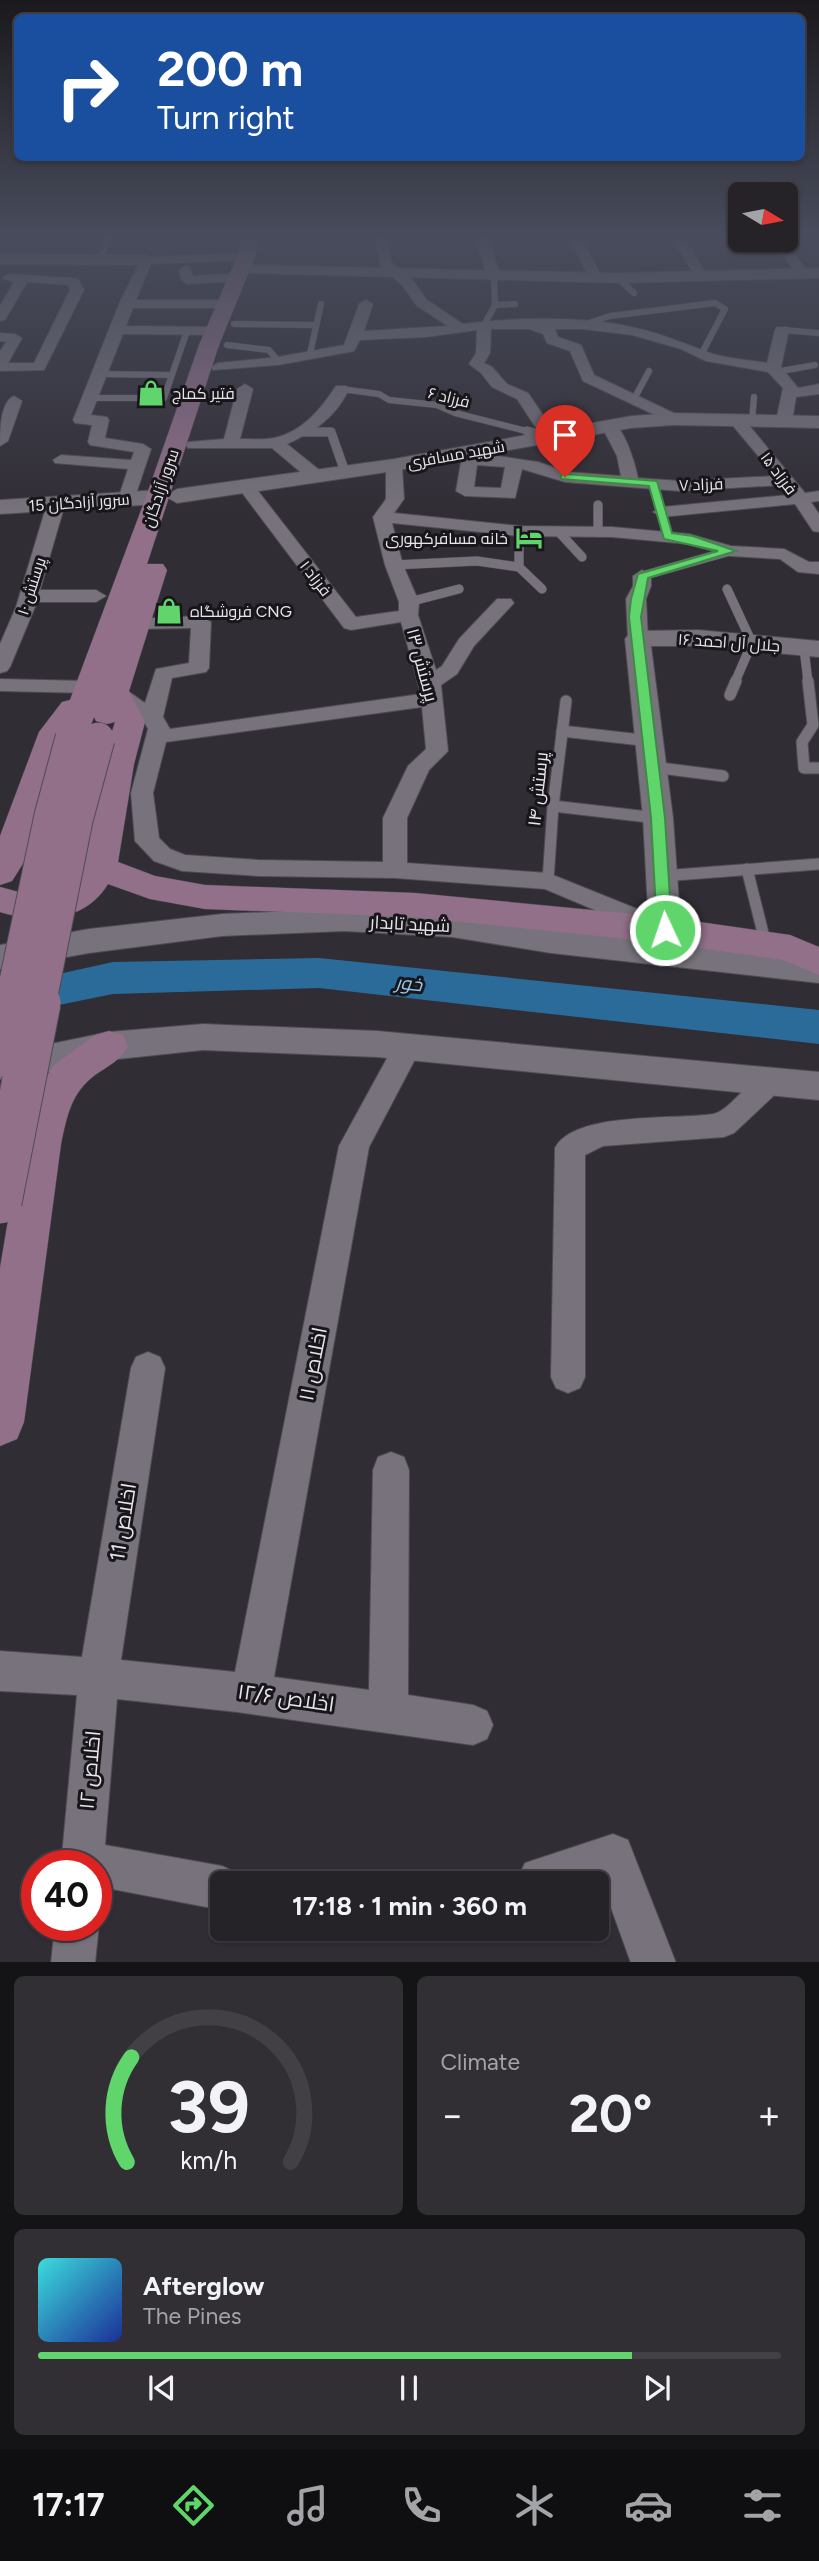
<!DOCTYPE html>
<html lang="en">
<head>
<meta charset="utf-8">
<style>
	body { margin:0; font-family:Figtree,Cairo,sans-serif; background:#312f34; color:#f1f3f6; height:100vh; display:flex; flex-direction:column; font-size:26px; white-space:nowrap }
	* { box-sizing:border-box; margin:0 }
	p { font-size:23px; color:#a3a4a8 }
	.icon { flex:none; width:38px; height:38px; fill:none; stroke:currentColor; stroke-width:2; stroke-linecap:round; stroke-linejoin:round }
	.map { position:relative; height:1962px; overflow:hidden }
	.side { display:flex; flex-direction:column; gap:14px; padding:14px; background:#141316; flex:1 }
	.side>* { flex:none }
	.hud { position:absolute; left:14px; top:14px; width:791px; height:147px; border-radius:10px; box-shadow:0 2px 5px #0004,0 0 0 2px #423f45; background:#1a4fa0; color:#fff; overflow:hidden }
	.needle { width:46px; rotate:100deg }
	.tools { position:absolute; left:728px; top:182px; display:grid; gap:14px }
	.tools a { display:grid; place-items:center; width:70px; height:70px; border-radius:10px; background:#252228; box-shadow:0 2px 5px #0004,0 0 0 2px #423f45; font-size:35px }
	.speed { position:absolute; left:21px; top:1850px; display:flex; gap:14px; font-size:35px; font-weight:700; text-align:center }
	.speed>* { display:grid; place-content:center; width:91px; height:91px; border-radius:50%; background:#252228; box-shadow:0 2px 5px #0004,0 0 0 2px #423f45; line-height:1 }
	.speed .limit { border:10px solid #d22; background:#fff; color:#111 }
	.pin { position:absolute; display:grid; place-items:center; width:60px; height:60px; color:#fff; margin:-72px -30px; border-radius:50% 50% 50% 0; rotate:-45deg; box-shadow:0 0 7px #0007 }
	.pin .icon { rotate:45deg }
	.me { position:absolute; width:77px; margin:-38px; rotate:357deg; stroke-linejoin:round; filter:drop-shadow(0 0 5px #0008) }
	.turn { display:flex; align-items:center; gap:24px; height:147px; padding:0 28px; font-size:32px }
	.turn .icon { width:91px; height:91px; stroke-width:2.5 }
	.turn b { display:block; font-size:49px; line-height:60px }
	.big { font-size:52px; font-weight:700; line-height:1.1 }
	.side .widget { flex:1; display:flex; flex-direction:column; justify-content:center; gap:10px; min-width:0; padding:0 24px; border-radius:10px; background:#312f34 }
	.side .dial { align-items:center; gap:0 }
	.dial svg { height:182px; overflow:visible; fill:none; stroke:#423f45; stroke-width:7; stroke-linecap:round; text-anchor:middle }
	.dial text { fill:#f1f3f6; stroke:none }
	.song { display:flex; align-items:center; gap:21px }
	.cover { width:84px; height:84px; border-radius:10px; background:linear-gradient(135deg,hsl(180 70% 55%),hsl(230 70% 35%)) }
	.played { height:7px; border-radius:4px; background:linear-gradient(90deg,#5fd56b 80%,#423f45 80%) }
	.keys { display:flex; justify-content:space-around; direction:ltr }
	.heat { display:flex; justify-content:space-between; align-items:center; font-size:38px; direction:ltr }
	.side .tiles { flex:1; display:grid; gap:14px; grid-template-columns:1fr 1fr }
	.widget:last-child { grid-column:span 2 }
	.trip { position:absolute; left:210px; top:1871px; width:399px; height:70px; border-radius:10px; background:#252228; box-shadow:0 2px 5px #0004,0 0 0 2px #423f45; font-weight:700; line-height:70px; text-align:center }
	.tab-bar { display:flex; height:112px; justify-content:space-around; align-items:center; background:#0f0e10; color:#a3a4a8 }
	.tab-bar .icon { width:49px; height:49px }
	.tab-bar .active { color:#5fd56b }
	.tab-bar b { font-size:32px; color:#f1f3f6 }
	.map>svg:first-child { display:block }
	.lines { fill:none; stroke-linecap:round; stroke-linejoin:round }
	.river { fill:#2a6b9a; fill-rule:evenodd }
	.service-far2-casing { stroke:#4f4b52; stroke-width:7 }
	.service-far1-casing { stroke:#4f4b52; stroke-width:10 }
	.service-casing { stroke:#4f4b52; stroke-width:13 }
	.minor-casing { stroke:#4f4b52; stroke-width:2 }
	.tertiary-casing { stroke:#4f4b52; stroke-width:2 }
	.secondary-casing { stroke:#4f4b52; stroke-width:1 }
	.service-far2 { stroke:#77727b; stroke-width:6 }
	.service-far1 { stroke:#77727b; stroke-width:9 }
	.service { stroke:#77727b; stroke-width:11 }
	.minor { fill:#77727b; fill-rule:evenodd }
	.tertiary { fill:#77727b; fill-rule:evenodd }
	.secondary { fill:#92708a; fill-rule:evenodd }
	.secondary-bridge-far1-casing { stroke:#4f4b52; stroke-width:35; stroke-linecap:butt }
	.secondary-bridge-casing { stroke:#4f4b52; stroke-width:45; stroke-linecap:butt }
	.secondary-bridge-far1 { stroke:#92708a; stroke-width:33 }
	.secondary-bridge { stroke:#92708a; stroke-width:43 }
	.route { fill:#5fd56b; stroke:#3e8a46; stroke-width:2 }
	.labels { text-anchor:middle; stroke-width:6; stroke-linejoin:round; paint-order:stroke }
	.far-poi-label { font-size:16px; fill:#e7e5ea; stroke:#18161a; text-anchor:start }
	.far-street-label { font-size:16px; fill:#e7e5ea; stroke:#18161a }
	.street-label { font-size:18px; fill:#e7e5ea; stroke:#18161a }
	.water-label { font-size:19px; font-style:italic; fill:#98caf3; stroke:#18161a }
	.near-street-label { font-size:21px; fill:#e7e5ea; stroke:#18161a }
</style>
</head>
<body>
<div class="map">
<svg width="819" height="1963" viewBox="0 0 819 1963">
	<rect width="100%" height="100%" fill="#312d35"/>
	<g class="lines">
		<path class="river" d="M319,958L819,1010V1044L319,988L113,994L0,1017V987L113,962Z"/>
		<g class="service-far2-casing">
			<g id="service-far2">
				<path d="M100,260L108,239"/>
				<path d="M618,278L634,293"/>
				<path d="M495,305L515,304"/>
				<path d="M234,324L316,325"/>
				<path d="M484,325L495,305L494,276"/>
				<path d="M583,325L610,316L715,303L725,309L702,353"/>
				<path d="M782,330L819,333"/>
				<path d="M227,345L269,350L278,361"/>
				<path d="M310,354L321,304"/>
				<path d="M775,372L815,365"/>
				<path d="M99,374L171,375"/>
				<path d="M341,389L379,394L389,400L437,405L455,413L534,433"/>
				<path d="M88,398H164L187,331"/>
				<path d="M634,399L649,371"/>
				<path d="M752,421L754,397"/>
				<path d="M302,432L331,433"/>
			</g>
		</g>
		<g class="service-far1-casing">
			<g id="service-far1">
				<path d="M527,431L550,437"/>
				<path d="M302,432H331L345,472"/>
				<path d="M598,505V532"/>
				<path d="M519,531V567L542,589"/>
				<path d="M558,531L582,557"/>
				<path d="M394,565L477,561L519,567"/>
				<path d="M642,576L730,551"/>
				<path d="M727,589L752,643L735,682"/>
				<path d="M409,602L459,589"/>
				<path d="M804,648L808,682"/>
			</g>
		</g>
		<g class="service-casing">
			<g id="service">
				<path d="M808,681L813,725L802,742L804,768H819"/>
				<path d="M730,695L736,681"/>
				<path d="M562,731L650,741"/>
				<path d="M653,767L723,776"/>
				<path d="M553,806L657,818"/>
				<path d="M747,869L766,945"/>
				<path d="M662,876L819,864"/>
				<path d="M548,881L553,806L566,701"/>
			</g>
		</g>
		<g class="minor-casing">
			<g id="minor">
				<path d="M375,239H387L392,263L412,279L427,300L463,324C512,317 589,316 636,328C663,334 688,345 713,354C730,359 750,360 767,363L775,330L777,327H787L789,330L781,367L798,388L819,384V394L796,397L792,421L784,426L776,421L783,388L768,372L706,361L681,349L632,335L583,329H555L558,337L581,345L594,375L680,416L682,419L674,424L583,381L570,351L547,343L543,334L529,329H491L490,353L484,363L492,367L507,384L528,393L558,437L550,442L544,440L517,399L492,387L481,373L469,364L476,353L477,330L426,337L360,340L354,351L349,352L278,365L213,370L211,367L218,363L278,357L344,345L359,304L366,300L373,304L364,331L448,326L417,306L402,285L381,267Z"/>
				<path d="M476,239H488L501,276L499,279L494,280L487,276Z"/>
				<path d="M570,239H582L602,277L600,280H590Z"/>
				<path d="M673,239H685L708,276L706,279H696Z"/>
				<path d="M772,240H784L809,273L808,276H798Z"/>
				<path d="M246,253L252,257L250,260L151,264L136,300H227L234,304L227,308H133L126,326L216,327L223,331L216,335L123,334L91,415L107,417L109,420L105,438L143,444L151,449L133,503H121L118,499L128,469L55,463L53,460L61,455L131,460L134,452L90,445L88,442L92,425L75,423L73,420L119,304L142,257Z"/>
				<path d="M185,266L190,267L193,276L237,273L244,277L237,281L188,284L181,280L179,270Z"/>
				<path d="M9,274L73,278L78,279L84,290L44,370L0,371V351L6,342L0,341V333L15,334L22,338L8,363H34L70,290L68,285L27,282L5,320L0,321V306L14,282L2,278Z"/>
				<path d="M245,384L253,389L240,439C251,439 264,440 274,438C302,432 321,409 336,386H346L349,389C336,417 314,432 287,444L323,473L325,477L323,481H311L272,448H188L186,445L188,442L224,439L237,389Z"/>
				<path d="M14,396L22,401L8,441L0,446C0,431 0,402 14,396Z"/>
				<path d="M737,416L743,418L805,493L819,491V501L811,502L819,514V532L813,531L795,504L662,517L653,512L662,507L789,495L783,485L680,491L565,482L522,469L515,498L465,496L456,491L461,462L444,457L442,454L450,449L538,462L568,472L621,476L617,456L601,425L609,420C624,425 635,463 638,478L680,481L775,476L729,421ZM477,465L505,467L501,488L474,487Z"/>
				<path d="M394,460L402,465L404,499L394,513L519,526L612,527L689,534L731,546L784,549L809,562H819V574L798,572L780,559L730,556L688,544L612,537L519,536L392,523L403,565L419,602L418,615L436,670L442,666L459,639L497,599H511L514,603L474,646L457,674L441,685L448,751L429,770L407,818V863L548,873L667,921L671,927L667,933L658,936L649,933L545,889L395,878L258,876L182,871L154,861L135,841L131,793L148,729L144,721L105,692L108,688C122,684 133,695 145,703L156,669L189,663L191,628L138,629L131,627L128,623L131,619L201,616L211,622L209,668L206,672L172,678L163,717L170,729L421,694L401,622L351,630L344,628L237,486L245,481L251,482L356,617L399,611V602L385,565L373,517L386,499V465ZM422,707L426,749L408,766L383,818V862L258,860L185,855L170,849L159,838L153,793L166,742Z"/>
				<path d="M56,499L65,504L40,590H96L106,596L96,602H37L10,667L7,671L0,673V644L16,607L47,504Z"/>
				<path d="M642,570L651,576V586L646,599L648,639L645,643H631L628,639L626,599L633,586V576Z"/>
				<path d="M0,679L88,681L95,683L98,687L95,691L88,693L0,691Z"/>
				<path d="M407,1037L417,1040L421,1048L369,1147L274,1677L369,1690L373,1470L378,1457L391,1452L404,1457L409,1470L408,1695L473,1705L487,1711L493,1725L487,1739L473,1745L237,1712L117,1699L105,1845L222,1866L237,1873L242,1883H222V1910L96,1886V1866H61L77,1695L0,1691V1651L82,1657L131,1368L136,1357L148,1352L160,1357L165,1368L121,1660L235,1672L339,1146L397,1040Z"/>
				<path d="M772,1069L782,1072L786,1080L782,1088L734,1133L724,1137L603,1146L585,1155V1377L580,1388L568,1393L556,1388L551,1377L555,1148C574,1111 676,1120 713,1114C730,1111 751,1076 772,1069Z"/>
				<path d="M613,1834L628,1840L676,1963H631L601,1880L592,1883H521L518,1878L525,1863Z"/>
				<path d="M96,1918L99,1925L95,1963H51L55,1925H96Z"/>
			</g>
		</g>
		<g class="tertiary-casing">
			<g id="tertiary">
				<path d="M0,254L146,255L154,260L146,265L0,264Z"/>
				<path d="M254,265L618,273L819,268V278L618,283L248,273L246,270L248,267Z"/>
				<path d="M674,413L819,416V428L674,425L631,428L394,471L177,503L168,498L158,504L0,514V500L158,490L167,495L177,489L394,459L631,416Z"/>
				<path d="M698,630L819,641V657L698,646H651L673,818L681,930L676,938L665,941L654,938L649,930L643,818L625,639L629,634L638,631Z"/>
				<path d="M344,909L452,915L551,929L819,959V983L551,953L452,937L344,931L222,936L89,953L0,969V945L89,929L222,914Z"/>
				<path d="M203,1024L377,1031L819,1072V1100L377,1057L203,1050L109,1060L7,1081L0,1079V1055L7,1053L109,1032Z"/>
			</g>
		</g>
		<g class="secondary-casing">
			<g id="secondary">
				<path d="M241,239H259L255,257L219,345L147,564H163L167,570L129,691L145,722L134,764L118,862L155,876L205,885L415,893L665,917L790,935L819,947V975L783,960L665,943L415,917L205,909L150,899L108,884C85,922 39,924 0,912V887L30,895L53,894L70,884L80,874L83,868L102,764L115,722L107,724L96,721L94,717L83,745L72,747L64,745L24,862L12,881L0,885V836L39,732L62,702L70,700L146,497L199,345L237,257Z"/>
				<path d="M109,1031L123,1035L128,1046C121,1060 108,1066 95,1075C71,1093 67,1116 61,1144L24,1422L17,1439L0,1446V1268L24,1125L34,1096L54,1065L95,1035Z"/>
			</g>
		</g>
		<use href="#service-far2" class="service-far2"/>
		<use href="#service-far1" class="service-far1"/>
		<use href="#service" class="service"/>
		<use href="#minor" class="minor"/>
		<use href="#tertiary" class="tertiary"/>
		<use href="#secondary" class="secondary"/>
		<g class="secondary-bridge-far1-casing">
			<g id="secondary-bridge-far1">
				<path d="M11,1005L51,816L72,738"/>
				<path d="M39,1005L76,820L98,739"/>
			</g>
		</g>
		<g class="secondary-bridge-casing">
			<g id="secondary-bridge">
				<path d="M0,1055L11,1003"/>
				<path d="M0,1202L39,1003"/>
			</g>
		</g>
		<use href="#secondary-bridge-far1" class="secondary-bridge-far1"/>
		<use href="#secondary-bridge" class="secondary-bridge"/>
	</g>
	<linearGradient id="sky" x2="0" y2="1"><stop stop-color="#1b191d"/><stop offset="0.46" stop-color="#484c5c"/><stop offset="1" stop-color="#484c5c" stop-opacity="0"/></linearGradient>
	<rect width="819" height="514" fill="url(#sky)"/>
	<path class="route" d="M565,474L657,481L672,533L693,536L736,551L648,578L641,617L665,818L672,930L665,935L657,930L651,818L629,617L631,599L638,574L718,551L664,539L649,486L561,479V475Z"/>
	<defs>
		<g id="shop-bare" transform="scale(2.1)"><path d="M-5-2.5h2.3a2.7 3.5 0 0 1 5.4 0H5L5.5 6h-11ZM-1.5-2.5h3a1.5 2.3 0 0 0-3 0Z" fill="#5fd56b" stroke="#18161a" stroke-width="2.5" paint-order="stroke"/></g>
		<g id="hotel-bare" transform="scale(2.1)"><path d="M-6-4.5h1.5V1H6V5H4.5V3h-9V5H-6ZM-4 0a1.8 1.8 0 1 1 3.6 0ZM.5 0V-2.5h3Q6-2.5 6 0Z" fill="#5fd56b" stroke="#18161a" stroke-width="2.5" paint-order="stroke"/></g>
	</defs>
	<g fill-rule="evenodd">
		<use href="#shop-bare" x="151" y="393"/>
		<use href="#hotel-bare" x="529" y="538"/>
		<use href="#shop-bare" x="169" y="611"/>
	</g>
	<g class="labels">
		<g class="far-poi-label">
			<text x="172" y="399">فتیر کماج</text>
			<text x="508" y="544" text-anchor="end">خانه مسافرکهوری</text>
			<text x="190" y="617">فروشگاه CNG</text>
		</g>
		<g class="far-street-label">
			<text transform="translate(449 397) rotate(14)" y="6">فرزاد ۶</text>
			<text transform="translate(456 454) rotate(-10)" y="6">شهید مسافری</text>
			<text transform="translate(779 473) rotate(53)" y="6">فرزاد ۱۵</text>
			<text transform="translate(701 484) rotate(-2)" y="6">فرزاد ۷</text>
			<text transform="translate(160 488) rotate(-71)" y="6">سرور آزادگان</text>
			<text transform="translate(79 502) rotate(-4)" y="6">سرور آزادگان 15</text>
			<text transform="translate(316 578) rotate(52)" y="6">فرزاد ۱</text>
			<text transform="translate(31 586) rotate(-72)" y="6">پرستش ۱۰</text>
			<text transform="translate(729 642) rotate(4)" y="6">جلال آل احمد ۱۶</text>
		</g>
		<g class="street-label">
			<text transform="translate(422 665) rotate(75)" y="6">پرستش ۱۳</text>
			<text transform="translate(538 789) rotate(-84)" y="6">پرستش ۱۴</text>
			<text transform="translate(410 924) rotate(3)" y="6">شهید تابدار</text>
		</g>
		<g class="water-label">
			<text transform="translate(409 983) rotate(6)" y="7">خور</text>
		</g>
		<g class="near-street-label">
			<text transform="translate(313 1364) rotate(-79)" y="7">اخلاص ۱۱</text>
			<text transform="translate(123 1522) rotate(-81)" y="7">اخلاص 11</text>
			<text transform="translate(286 1698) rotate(8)" y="7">اخلاص ۱۲/۶</text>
			<text transform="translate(90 1770) rotate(-85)" y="7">اخلاص ۱۲</text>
		</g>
	</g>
</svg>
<div class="tools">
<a><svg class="needle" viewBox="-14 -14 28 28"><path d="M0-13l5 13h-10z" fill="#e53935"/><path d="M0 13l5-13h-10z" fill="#a3a4a8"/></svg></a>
</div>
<div class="speed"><div class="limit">40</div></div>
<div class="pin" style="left:565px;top:477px;background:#d93025"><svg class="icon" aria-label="arrive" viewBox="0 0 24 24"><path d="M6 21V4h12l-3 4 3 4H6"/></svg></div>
<svg class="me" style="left:665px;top:930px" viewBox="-20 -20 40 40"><circle r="17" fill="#5fd56b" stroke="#fff" stroke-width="3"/><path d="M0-11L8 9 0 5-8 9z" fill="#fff"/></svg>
<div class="trip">17:18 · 1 min · 360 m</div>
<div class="hud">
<div class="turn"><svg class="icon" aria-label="right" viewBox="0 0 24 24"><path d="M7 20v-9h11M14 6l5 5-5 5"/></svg><div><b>200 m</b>Turn right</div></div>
</div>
</div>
<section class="side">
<div class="tiles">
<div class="widget dial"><svg viewBox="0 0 100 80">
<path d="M14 69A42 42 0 1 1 86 69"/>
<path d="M14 69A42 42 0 0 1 16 23" stroke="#5fd56b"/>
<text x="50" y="56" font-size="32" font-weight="700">39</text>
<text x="50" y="72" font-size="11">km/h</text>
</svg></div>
<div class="widget"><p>Climate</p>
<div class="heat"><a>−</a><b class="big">20°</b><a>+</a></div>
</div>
<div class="widget">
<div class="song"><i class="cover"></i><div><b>Afterglow</b><p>The Pines</p></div></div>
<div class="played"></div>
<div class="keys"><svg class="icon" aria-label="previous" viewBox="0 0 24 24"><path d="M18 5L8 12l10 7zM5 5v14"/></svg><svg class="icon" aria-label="pause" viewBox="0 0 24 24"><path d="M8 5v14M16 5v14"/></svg><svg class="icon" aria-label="next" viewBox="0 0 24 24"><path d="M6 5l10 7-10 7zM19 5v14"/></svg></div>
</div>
</div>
</section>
<nav class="tab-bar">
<b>17:17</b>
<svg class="icon active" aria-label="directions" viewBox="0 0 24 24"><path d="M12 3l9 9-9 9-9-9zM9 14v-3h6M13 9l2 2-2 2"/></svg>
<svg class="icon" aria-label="music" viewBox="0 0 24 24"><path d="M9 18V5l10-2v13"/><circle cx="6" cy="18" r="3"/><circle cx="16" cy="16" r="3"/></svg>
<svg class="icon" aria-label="phone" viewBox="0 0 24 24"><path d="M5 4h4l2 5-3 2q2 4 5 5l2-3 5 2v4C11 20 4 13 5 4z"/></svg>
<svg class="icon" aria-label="climate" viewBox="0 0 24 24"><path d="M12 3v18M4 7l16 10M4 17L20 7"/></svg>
<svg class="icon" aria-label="car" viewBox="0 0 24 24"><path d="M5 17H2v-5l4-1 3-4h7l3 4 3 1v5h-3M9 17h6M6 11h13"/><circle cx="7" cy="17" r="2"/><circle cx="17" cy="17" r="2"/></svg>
<svg class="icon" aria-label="filters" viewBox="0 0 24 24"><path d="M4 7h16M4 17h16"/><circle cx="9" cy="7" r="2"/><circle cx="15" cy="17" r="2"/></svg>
</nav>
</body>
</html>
